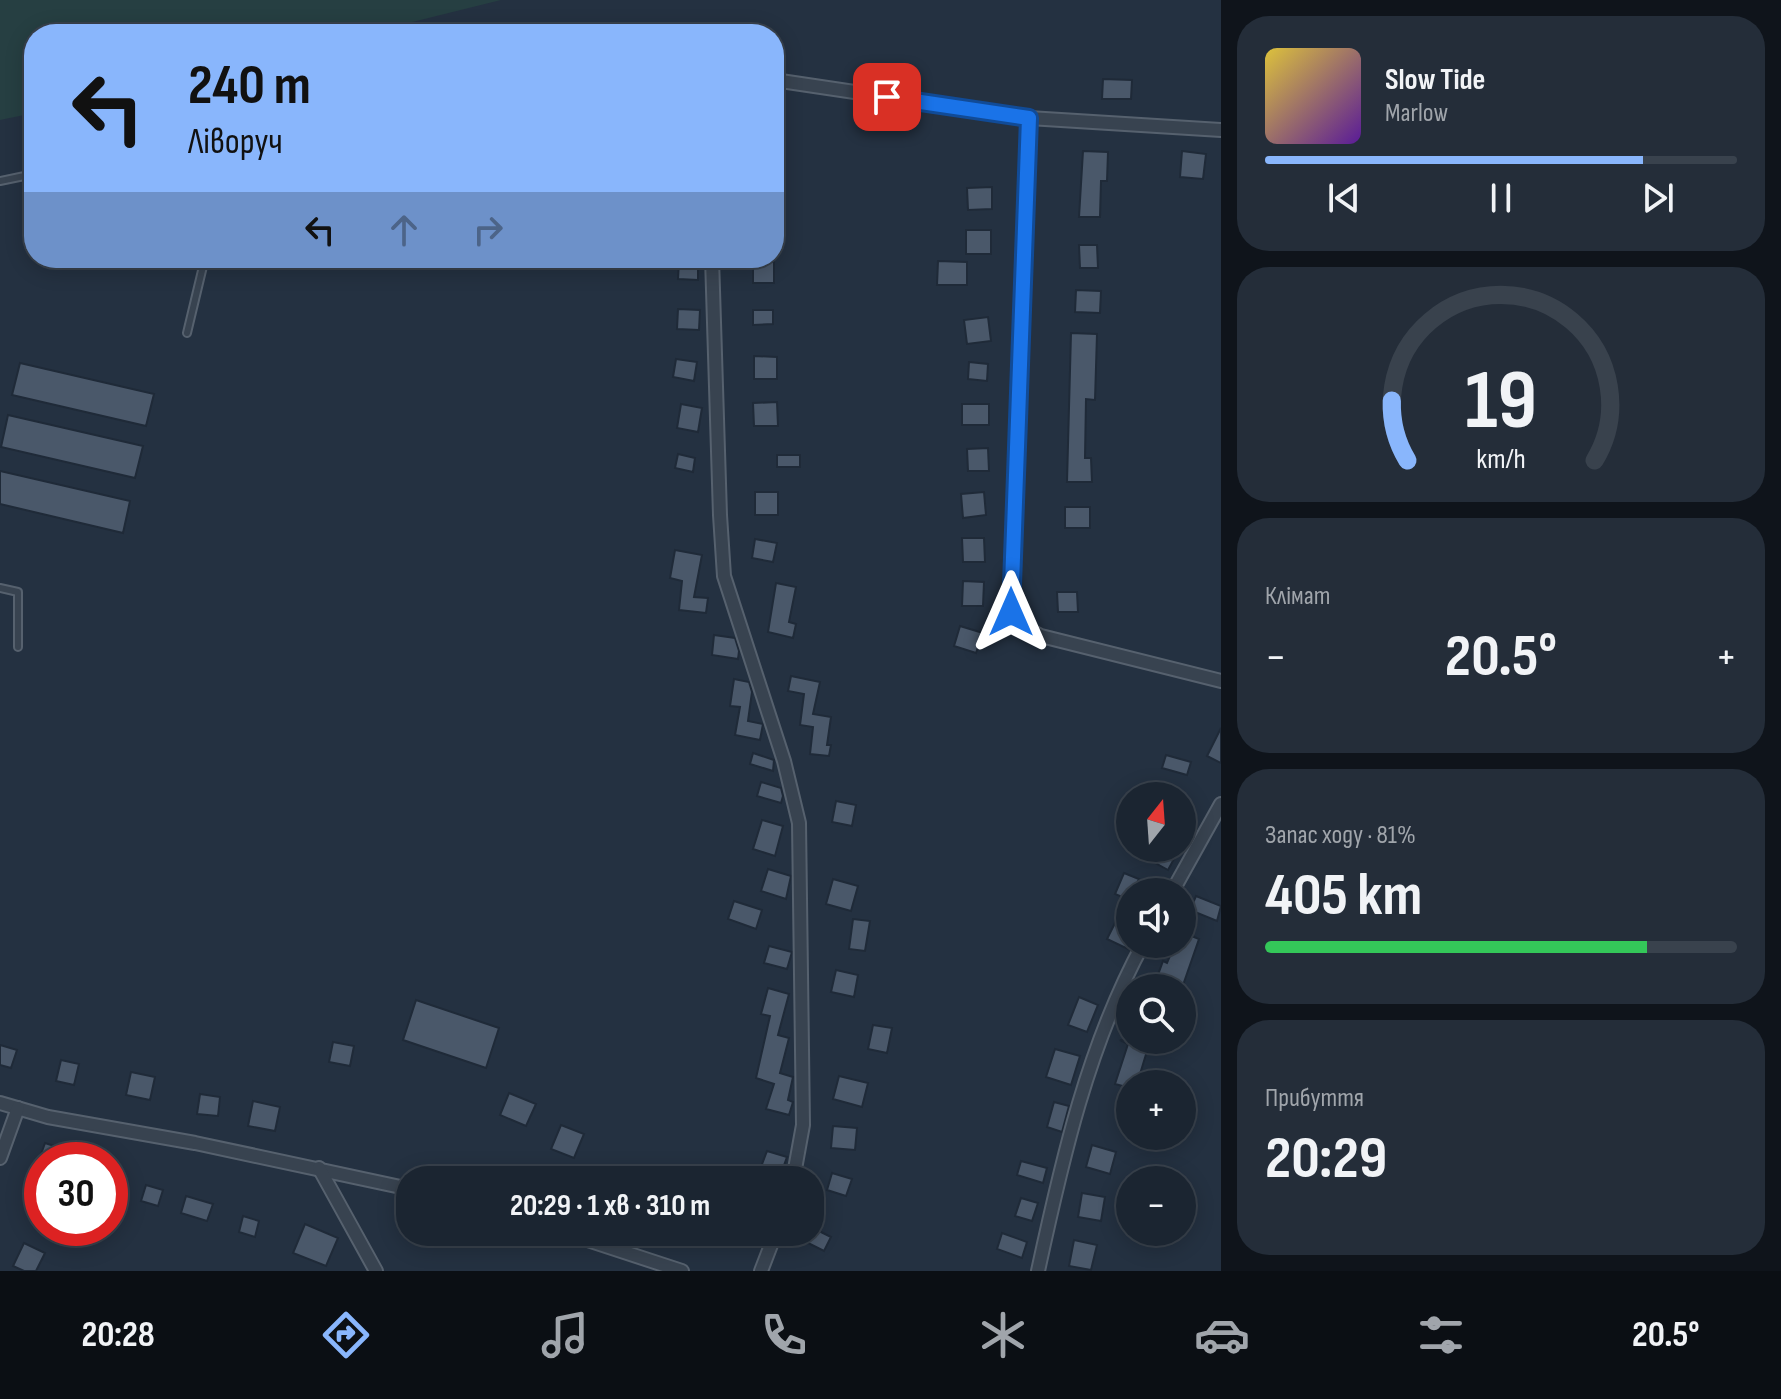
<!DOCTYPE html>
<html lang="uk">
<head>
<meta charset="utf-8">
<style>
	body { margin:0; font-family:"Sofia Sans Condensed",sans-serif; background:#242d39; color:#f1f3f6; height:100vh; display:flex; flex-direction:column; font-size:30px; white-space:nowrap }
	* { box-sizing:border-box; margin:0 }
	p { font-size:26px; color:#a0a5ab }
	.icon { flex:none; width:44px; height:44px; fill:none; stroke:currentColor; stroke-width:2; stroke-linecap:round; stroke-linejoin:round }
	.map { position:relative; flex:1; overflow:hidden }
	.drawer { display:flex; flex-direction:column; gap:16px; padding:16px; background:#0f141b; width:560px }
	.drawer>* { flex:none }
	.guide { position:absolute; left:24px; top:24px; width:760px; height:244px; border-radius:32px; box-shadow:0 4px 20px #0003,0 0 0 2px #39424d; background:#89b6fc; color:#111; overflow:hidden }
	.needle { width:52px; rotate:17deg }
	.fabs { position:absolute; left:1116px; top:782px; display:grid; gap:16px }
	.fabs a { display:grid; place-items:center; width:80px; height:80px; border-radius:50%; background:#1b2531; box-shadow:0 4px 20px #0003,0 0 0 2px #39424d; font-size:40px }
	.speed { position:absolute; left:24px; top:1142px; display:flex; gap:16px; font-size:40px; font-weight:700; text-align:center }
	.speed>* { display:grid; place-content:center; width:104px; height:104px; border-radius:50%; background:#1b2531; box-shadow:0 4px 20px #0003,0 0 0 2px #39424d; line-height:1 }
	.speed .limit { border:12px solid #d22; background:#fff; color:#111 }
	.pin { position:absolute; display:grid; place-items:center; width:68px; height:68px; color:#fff; margin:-34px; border-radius:16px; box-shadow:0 4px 12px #0006 }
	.me { position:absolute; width:88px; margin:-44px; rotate:0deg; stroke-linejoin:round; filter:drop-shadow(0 0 6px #0008) }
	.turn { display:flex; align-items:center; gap:28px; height:168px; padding:0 32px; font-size:36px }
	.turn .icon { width:104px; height:104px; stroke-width:2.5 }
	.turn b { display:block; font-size:56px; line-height:68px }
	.lanes { display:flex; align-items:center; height:76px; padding:0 32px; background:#0003; justify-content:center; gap:40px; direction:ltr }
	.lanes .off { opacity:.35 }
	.big { font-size:60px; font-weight:700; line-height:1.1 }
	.drawer .tile { flex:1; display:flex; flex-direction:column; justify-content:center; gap:12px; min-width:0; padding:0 28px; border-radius:32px; background:#242d39 }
	.drawer .dial { align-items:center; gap:0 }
	.dial svg { height:208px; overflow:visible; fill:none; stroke:#39424d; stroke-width:7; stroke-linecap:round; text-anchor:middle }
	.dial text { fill:#f1f3f6; stroke:none }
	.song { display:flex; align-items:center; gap:24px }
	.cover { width:96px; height:96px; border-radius:12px; background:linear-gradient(135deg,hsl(50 70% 55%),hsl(270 70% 35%)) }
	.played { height:8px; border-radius:4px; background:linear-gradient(90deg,#89b6fc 80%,#39424d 80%) }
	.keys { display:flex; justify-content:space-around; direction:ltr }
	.heat { display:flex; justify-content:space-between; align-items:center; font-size:44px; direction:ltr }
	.charge { height:12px; border-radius:6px; background:linear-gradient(90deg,#34c759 81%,#39424d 0) }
	.trip { position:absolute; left:396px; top:1166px; width:428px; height:80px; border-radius:32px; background:#1b2531; box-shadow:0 4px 20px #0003,0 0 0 2px #39424d; font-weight:700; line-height:80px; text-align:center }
	.tabs { display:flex; height:128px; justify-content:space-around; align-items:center; background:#0b0f14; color:#a0a5ab }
	.tabs .icon { width:56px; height:56px }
	.tabs .selected { color:#89b6fc }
	.tabs b { font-size:36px; color:#f1f3f6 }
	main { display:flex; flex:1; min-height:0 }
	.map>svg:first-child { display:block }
	.grass { fill:#263f42 }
	.building { fill:#4a586a; stroke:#1f2a38; stroke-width:2 }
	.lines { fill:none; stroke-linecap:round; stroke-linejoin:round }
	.lane-casing { stroke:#56616e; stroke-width:10 }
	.street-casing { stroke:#56616e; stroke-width:16 }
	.lane { stroke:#384350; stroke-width:6 }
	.street { stroke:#384350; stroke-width:12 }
	.route-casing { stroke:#114b97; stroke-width:20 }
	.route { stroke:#1a73e8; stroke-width:14 }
</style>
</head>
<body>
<main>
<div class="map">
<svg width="1221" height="1271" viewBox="0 0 1221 1271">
	<rect width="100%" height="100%" fill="#243141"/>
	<path class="grass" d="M0,0H501L364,34H34V113L0,120Z"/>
	<g class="building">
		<path d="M1103,79L1132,80L1131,99H1102Z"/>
		<path d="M1083,151L1108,152L1107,181H1101L1100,217H1079Z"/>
		<path d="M1182,151L1206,154L1203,179L1180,177Z"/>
		<path d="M992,187V209L968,210L967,188Z"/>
		<rect x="966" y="230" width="25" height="24"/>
		<path d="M1079,245H1097L1098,268H1080Z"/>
		<path d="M679,260L698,261V280L678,279Z"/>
		<path d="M938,261L967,262V285H937Z"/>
		<rect x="753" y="262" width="21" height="21"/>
		<path d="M1076,290L1101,291L1100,313L1075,312Z"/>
		<path d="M678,309L700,310L699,330L677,329Z"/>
		<path d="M753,310H773V324L753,325Z"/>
		<path d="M988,317L991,341L967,344L964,320Z"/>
		<path d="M1071,333L1097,334L1095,400L1086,399L1085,458H1091L1092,482H1067Z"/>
		<path d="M754,356L777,357V379H754Z"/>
		<path d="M676,359L697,362L694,381L673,377Z"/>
		<path d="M969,362L988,364L987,381L968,379Z"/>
		<path d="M20,363L154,394L146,426L12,395Z"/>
		<path d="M777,402L778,426H754L753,403Z"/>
		<path d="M681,404L702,408L698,432L677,428Z"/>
		<rect x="962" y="404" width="27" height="21"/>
		<path d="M8,415L143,446L135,478L1,447Z"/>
		<path d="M988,448L989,471H968L967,449Z"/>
		<path d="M678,454L695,458L693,472L675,468Z"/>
		<rect x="777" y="455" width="23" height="12"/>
		<path d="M0,471L130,501L123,533L0,504Z"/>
		<rect x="755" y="492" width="23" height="23"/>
		<path d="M984,492L986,515L963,518L961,494Z"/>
		<rect x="1065" y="507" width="25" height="21"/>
		<path d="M962,538H984L985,562H963Z"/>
		<path d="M755,539L777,543L773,562L752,558Z"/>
		<path d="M675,550L702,555L694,597L708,598L706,613L679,610L682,581L670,578Z"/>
		<path d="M963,581L984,582L983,606H962Z"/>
		<path d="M776,583L796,587L789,622L796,624L793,638L768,632Z"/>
		<path d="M1057,592H1077L1078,612H1058Z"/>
		<path d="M960,626L983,633L976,653L954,646Z"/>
		<path d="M714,635L735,638L739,651L738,659L712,655Z"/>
		<path d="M791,676L820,682L813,714L831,717L827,745H831L829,756L810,754L813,727L800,725L804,694L788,691Z"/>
		<path d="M734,679L749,682L752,692L748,721L763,724L760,740L735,735L740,707L730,706Z"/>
		<path d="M1221,728V763L1207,756Z"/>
		<path d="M753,753L774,760L773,771L750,764Z"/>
		<path d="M1166,755L1191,762L1187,775L1162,768Z"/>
		<path d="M761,782L781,788L783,796L781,803L757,796Z"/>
		<path d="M836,801L856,805L852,826L832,822Z"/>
		<path d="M762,820L783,826L775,856L753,849Z"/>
		<path d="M1156,848H1180L1168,870L1150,860Z"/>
		<path d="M768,869L791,876L786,899L761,891Z"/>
		<path d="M1124,873L1139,879L1133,892H1130V950L1107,939L1127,899L1115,894Z"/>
		<path d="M833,879L858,886L851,911L826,904Z"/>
		<path d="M1196,896L1221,906L1217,921L1190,910Z"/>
		<path d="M734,901L762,910L756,929L728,919Z"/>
		<path d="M853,919L870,921L865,951L849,949Z"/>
		<path d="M1182,932L1199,939L1182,988H1168L1155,983L1163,961L1167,963L1175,944H1182Z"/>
		<path d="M769,946L792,952L787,969L764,963Z"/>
		<path d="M836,970L858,975L854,997L831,992Z"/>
		<path d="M768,988L789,994L778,1035L789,1038L780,1073L793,1077L788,1100L793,1102L789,1115L766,1109L774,1084L756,1078L770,1016L761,1014Z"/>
		<path d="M1079,997L1098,1005L1087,1032L1068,1025Z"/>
		<path d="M416,1000L499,1028L486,1068L403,1040Z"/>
		<path d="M873,1025L892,1028L887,1053L868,1049Z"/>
		<path d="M1120,1040H1160L1154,1054L1147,1051L1137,1084H1130V1088L1115,1084L1128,1044Z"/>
		<path d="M333,1042L354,1046L350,1066L329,1062Z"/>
		<path d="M0,1045L17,1050L11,1068L0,1065Z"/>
		<path d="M1055,1049L1080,1056L1071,1085L1046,1077Z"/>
		<path d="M61,1060L79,1064L74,1085L56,1081Z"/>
		<path d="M131,1072L155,1077L150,1100L126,1095Z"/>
		<path d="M839,1076L868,1083L862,1107L833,1099Z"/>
		<path d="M509,1093L536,1104L526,1126L500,1115Z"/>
		<path d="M200,1094L220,1097L218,1116L197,1114Z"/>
		<path d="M253,1101L280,1107L275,1131L248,1126Z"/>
		<path d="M1054,1102L1069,1106L1062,1132L1047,1127Z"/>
		<path d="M561,1125L584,1134L574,1158L551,1149Z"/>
		<path d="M833,1126L857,1128L855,1150L831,1148Z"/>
		<path d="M45,1143L70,1151L67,1160H39Z"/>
		<path d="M1092,1145L1116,1152L1110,1174L1086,1167Z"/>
		<path d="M767,1151L787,1157L779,1179L759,1172Z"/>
		<path d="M1021,1161L1047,1168L1043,1183L1017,1175Z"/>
		<path d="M832,1173L852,1179L846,1196L827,1190Z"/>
		<path d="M146,1185L163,1190L158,1206L141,1201Z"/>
		<path d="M1082,1193L1105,1197L1101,1221L1078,1217Z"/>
		<path d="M186,1196L213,1204L207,1221L181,1213Z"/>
		<path d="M1021,1198L1038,1203L1032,1221L1015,1216Z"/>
		<path d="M243,1216L259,1221L255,1237L239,1232Z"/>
		<path d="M305,1224L338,1238L326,1266L293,1253Z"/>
		<path d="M815,1229L831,1237L824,1251L808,1243Z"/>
		<path d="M1002,1233L1027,1242L1022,1258L997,1249Z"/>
		<path d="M1074,1240L1097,1245L1091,1270L1069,1266Z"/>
		<path d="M24,1243L45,1253L36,1271H24L13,1266Z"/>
	</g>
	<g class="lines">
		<g class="lane-casing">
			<g id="lane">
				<path d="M0,181L34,174"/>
				<path d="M187,333L205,258"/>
				<path d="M0,588L18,592V647"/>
			</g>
		</g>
		<g class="street-casing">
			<g id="street">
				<path d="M774,80L1029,118L1221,130"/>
				<path d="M1029,118L1011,612L1016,623L1041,636L1221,681"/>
				<path d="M712,258L720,515L724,576L784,761L799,823L803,1125L793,1180"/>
				<path d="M1172,892L1221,804"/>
				<path d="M0,1103L48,1117L195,1143L410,1189"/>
				<path d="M0,1158L18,1108"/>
				<path d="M319,1168L376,1271"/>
				<path d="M563,1232L682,1271"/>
				<path d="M761,1271L776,1232"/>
				<path d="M1038,1271C1062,1160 1088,1045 1143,944"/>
			</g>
		</g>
		<use href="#lane" class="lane"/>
		<use href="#street" class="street"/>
	</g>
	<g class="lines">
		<g class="route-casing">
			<path id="route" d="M887,97L1029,118L1011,612"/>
		</g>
		<use href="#route" class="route"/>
	</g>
</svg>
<div class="fabs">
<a><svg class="needle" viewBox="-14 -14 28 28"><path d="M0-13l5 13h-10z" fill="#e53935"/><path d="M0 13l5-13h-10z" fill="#a0a5ab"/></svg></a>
<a><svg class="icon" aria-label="sound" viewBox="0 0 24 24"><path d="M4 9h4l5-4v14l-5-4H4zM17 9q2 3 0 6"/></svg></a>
<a><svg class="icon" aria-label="search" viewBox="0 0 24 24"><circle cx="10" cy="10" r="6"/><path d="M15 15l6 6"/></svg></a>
<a>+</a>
<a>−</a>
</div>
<div class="speed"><div class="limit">30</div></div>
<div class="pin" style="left:887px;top:97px;background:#d93025"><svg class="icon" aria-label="arrive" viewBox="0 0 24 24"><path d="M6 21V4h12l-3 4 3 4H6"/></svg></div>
<svg class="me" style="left:1011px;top:612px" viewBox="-20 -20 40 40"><path d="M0-17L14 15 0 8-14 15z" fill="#1a73e8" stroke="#fff" stroke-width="4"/></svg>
<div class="trip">20:29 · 1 хв · 310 m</div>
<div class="guide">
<div class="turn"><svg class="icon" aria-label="left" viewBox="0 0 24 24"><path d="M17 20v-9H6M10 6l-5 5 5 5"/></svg><div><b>240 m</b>Ліворуч</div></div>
<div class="lanes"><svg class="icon" aria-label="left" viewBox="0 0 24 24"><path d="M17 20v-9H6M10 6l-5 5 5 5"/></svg><svg class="icon off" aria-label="ahead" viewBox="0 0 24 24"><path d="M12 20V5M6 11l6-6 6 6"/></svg><svg class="icon off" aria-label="right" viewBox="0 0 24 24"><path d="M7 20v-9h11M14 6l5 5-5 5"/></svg></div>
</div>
</div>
<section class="drawer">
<div class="tile">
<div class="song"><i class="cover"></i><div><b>Slow Tide</b><p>Marlow</p></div></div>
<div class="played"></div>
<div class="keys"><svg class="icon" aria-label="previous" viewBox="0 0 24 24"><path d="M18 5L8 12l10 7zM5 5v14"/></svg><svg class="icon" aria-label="pause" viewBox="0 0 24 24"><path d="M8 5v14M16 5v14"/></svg><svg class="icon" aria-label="next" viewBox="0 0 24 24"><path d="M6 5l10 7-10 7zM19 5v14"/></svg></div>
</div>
<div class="tile dial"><svg viewBox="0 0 100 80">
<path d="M14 69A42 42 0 1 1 86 69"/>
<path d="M14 69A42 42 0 0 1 8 46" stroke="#89b6fc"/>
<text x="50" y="56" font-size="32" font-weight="700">19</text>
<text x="50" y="72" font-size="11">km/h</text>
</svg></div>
<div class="tile"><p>Клімат</p>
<div class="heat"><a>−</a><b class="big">20.5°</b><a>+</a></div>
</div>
<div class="tile"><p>Запас ходу · 81%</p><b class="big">405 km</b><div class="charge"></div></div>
<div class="tile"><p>Прибуття</p><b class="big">20:29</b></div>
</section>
</main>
<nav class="tabs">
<b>20:28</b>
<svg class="icon selected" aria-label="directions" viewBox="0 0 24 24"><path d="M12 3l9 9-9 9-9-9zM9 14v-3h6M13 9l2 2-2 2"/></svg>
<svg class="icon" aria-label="music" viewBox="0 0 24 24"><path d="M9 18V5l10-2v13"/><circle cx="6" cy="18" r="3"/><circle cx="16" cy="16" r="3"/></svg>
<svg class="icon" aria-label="phone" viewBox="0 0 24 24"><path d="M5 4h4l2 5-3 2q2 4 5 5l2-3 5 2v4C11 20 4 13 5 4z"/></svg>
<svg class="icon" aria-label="climate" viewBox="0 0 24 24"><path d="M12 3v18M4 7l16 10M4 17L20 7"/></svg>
<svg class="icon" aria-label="car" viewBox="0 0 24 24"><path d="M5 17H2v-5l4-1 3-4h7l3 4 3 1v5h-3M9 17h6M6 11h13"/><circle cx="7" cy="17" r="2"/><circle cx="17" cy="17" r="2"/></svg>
<svg class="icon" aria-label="filters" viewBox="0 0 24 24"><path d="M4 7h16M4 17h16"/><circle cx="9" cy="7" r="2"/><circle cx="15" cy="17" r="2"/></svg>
<b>20.5°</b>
</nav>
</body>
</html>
